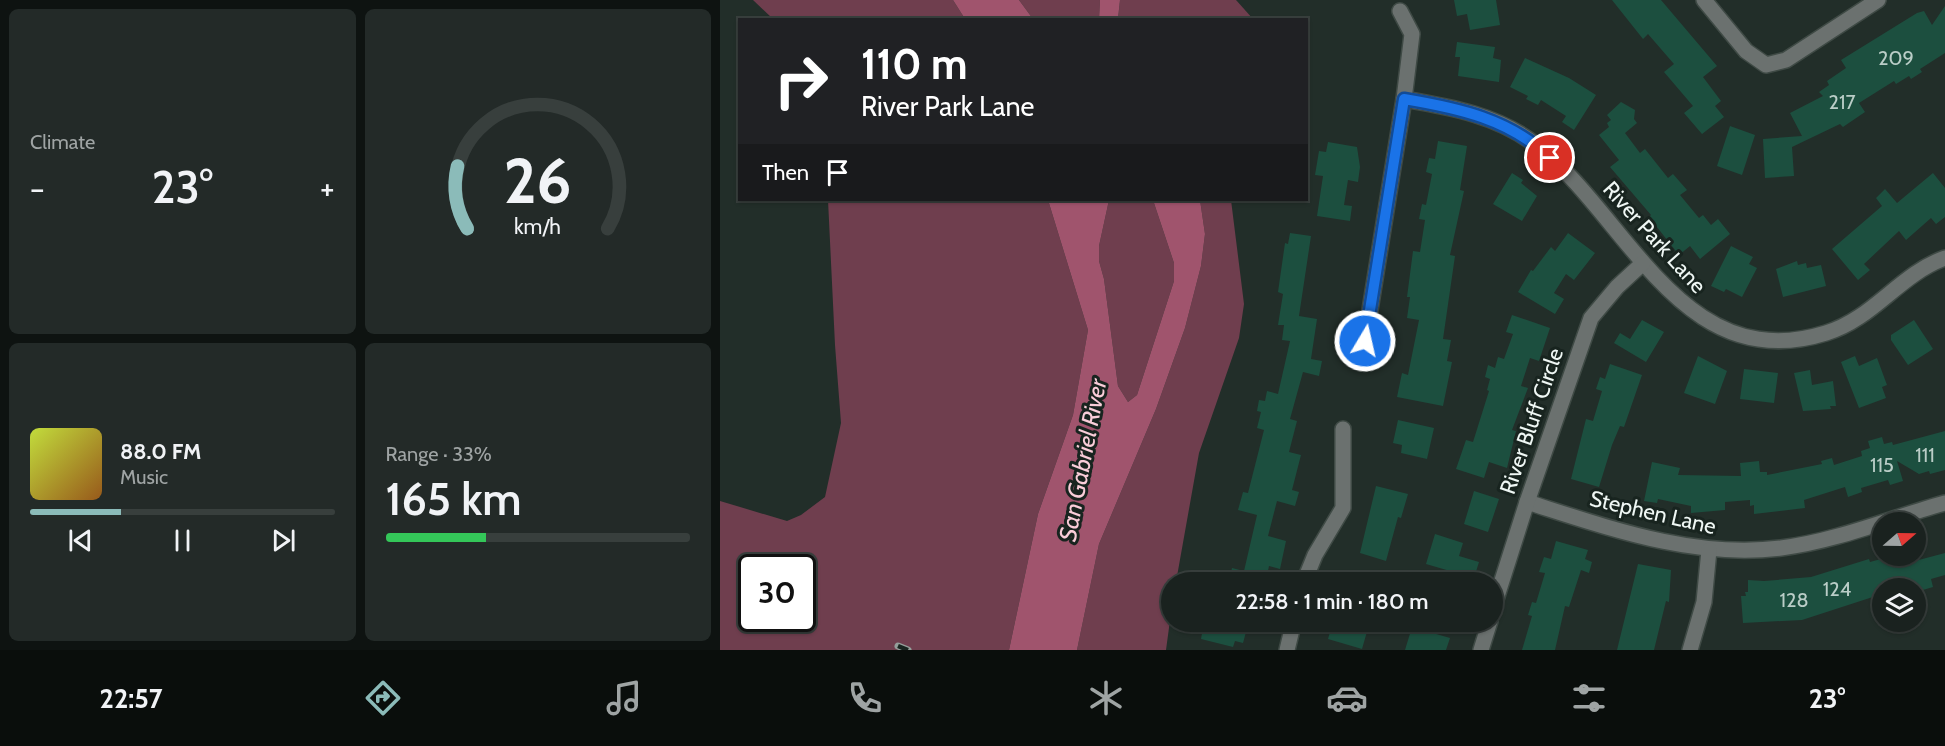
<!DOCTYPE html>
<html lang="en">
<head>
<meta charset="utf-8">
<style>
	body { margin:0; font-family:Cabin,sans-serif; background:#232a28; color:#f1f3f6; height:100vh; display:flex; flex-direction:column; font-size:22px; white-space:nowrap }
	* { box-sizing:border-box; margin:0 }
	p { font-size:20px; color:#9fa4a4 }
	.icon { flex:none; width:33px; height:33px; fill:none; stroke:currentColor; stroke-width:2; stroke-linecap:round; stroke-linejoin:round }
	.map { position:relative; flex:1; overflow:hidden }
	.side { display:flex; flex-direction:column; gap:9px; padding:9px; background:#0e1311; width:720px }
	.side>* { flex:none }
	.guide { position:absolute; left:18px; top:18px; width:570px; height:183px; border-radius:0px; box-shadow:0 2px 4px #0004,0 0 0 2px #383f3d; background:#202124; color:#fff; overflow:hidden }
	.needle { width:39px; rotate:70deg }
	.tools { position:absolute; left:1152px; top:512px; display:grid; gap:12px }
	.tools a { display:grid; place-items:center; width:54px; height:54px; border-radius:50%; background:#1a221f; box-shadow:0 2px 4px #0004,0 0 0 2px #383f3d; font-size:30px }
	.speed { position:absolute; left:18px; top:554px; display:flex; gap:12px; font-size:30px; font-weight:700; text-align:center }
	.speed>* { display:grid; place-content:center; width:78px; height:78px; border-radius:50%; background:#1a221f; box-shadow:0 2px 4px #0004,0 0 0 2px #383f3d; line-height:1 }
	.speed .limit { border:3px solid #111; border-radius:9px; background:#fff; color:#111 }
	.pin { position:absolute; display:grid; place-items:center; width:51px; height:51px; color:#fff; margin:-26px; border:3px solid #fff; border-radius:50%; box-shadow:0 2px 6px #0007 }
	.me { position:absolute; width:66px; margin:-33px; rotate:9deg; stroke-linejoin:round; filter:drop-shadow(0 0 4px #0008) }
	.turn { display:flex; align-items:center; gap:21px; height:126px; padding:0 24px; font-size:27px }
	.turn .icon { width:78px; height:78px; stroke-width:2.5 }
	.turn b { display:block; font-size:42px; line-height:51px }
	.then { display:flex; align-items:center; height:57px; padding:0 24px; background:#0003; gap:12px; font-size:22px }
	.big { font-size:45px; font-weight:600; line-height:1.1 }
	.side .card { flex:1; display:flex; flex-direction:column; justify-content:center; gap:9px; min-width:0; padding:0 21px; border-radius:9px; background:#232a28 }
	.side .dial { align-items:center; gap:0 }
	.dial svg { height:156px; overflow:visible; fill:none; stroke:#383f3d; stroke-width:7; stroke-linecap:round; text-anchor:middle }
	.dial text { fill:#f1f3f6; stroke:none }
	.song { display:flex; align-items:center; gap:18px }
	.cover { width:72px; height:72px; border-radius:9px; background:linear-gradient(135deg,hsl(70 70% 55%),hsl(30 70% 35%)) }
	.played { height:6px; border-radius:3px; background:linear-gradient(90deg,#8bbbb9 30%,#383f3d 30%) }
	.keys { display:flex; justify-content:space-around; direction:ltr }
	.heat { display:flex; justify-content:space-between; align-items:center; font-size:33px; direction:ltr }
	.charge { height:9px; border-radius:4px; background:linear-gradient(90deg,#34c759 33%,#383f3d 0) }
	.side .tiles { flex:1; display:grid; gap:9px; grid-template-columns:repeat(2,1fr) }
	.trip { position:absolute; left:441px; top:572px; width:342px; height:60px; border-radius:30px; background:#1a221f; box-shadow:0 2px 4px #0004,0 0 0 2px #383f3d; font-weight:600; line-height:60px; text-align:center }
	.menu { display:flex; height:96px; justify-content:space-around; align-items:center; background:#0a0e0c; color:#9fa4a4 }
	.menu .icon { width:42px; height:42px }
	.menu .active { color:#8bbbb9 }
	.menu b { font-size:27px; color:#f1f3f6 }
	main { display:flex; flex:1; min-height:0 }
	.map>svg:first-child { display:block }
	.green { fill:#6f3e4e; fill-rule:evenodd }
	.water { fill:#a0546d }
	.building { fill:#1c4f3f }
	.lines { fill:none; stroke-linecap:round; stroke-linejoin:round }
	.minor-casing { stroke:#3f4a45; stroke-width:18 }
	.minor { stroke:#6b716f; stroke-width:15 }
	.rail-casing { stroke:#949e9a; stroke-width:7 }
	.rail { stroke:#18241f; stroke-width:4.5; stroke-dasharray:14; stroke-linecap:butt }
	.route-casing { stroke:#114b97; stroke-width:15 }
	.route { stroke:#1a73e8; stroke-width:10 }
	.labels { text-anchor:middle; stroke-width:6; stroke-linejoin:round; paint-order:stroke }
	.number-label { font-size:20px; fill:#bacdc7 }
	.street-label { font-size:22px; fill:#eff7f4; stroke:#18241f }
	.water-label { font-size:24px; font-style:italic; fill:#facdd9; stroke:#18241f }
</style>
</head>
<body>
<main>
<section class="side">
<div class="tiles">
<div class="card"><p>Climate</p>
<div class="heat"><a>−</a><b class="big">23°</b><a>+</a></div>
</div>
<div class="card dial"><svg viewBox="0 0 100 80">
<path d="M14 69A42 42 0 1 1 86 69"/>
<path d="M14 69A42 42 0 0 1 9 37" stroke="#8bbbb9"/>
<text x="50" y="56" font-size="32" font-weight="700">26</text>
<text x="50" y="72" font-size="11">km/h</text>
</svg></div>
<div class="card">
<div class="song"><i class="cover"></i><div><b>88.0 FM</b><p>Music</p></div></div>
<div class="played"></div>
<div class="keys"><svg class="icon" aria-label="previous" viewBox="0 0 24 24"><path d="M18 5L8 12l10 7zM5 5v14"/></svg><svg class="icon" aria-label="pause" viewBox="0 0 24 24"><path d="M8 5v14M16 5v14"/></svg><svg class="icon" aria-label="next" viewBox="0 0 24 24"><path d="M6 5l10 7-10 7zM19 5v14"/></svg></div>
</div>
<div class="card"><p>Range · 33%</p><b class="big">165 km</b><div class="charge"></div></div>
</div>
</section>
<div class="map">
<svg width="1225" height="650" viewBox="0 0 1225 650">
	<rect width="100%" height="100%" fill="#222e29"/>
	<g class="green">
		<path d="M33,0H233L245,19H53Z"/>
		<path d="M299,0H380L379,19H313Z"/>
		<path d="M400,0H516L533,19L398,20Z"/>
		<path d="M108,200H328L368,330L353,415L318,514L289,650H0V501L67,521L81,515L105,497L121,423L115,345ZM32,567H82V618H32Z"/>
		<path d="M389,200H433L454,263V281L417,395L408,402L398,386L384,279L379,261V246Z"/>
		<path d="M480,200H511L524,304L519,338L479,453L456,582H452L451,613L446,650H357L379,544L436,409L465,328L481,266L485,234Z"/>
	</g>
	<g class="water">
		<path d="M233,0H299L313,19H245Z"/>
		<path d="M380,0H400L398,19H379Z"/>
		<path d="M328,200H389L379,246V261L384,279L398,386L408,402L417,395L454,281V263L433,200H480L485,234L481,266L465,328L436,409L379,544L357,650H289L318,514L353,415L368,330Z"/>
	</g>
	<g class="building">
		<path d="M734,0H776L780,25L750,30L747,14L737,16Z"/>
		<path d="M892,0H941L997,66L983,77L1001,101L995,106L1004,117L982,134L964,113L973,106L944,72L954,64L928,34L923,39Z"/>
		<path d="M1225,6V53L1200,69L1202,72L1191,79L1189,76L1176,84L1174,81L1139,103L1145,112L1123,127L1120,124L1072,147L1074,176L1045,178L1043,139L1082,136L1070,113L1103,96L1099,92L1109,85L1107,81L1126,68L1121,60L1197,13L1204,11L1212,25Z"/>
		<path d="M737,42L775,47L773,58L781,60L779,82L738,76L740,57H735Z"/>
		<path d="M805,58L849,78L876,95L854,130L842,122L846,116L821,100L818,105L806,99L808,96L790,87Z"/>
		<path d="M901,102L915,110L914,119L917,123L905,133L920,153L925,149L948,178L953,174L967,190L960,195L979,218L983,215L991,225L998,219L1010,234L980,259L970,246L959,255L929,217L931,215L890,167L899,160L879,135L889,127L887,123L891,120L887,115Z"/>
		<path d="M1010,126L1035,135L1022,175L997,166Z"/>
		<path d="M718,141L747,146L740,190L744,191L730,255L735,256L723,339L731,340L727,361L732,362L723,406L677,397L682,373L688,375L699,320L687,318L690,297H687L693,251L700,252L705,220L699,219L702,204L706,205L712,174L706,172L709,158L715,159Z"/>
		<path d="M608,142L637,147L640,167L638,182L628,180L624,205L632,206L630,221L597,216L603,176L595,175L599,151L606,152Z"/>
		<path d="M792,173L803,180L801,183L817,196L802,221L773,204Z"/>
		<path d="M1213,173L1225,188V217L1216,224L1211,218L1186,240L1179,231L1144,264L1150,270L1138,280L1112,249L1162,206L1156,198L1165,189L1177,203Z"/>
		<path d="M570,233L591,236L579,316L597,319L591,359L602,361L599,376L583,372L570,419L577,421L569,452L581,455L572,490L579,492L575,506L557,501L548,536L566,541L560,569L549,566L547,576L552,577L551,582H509L512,568L524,571L537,515L518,510L523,492L528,493L544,430L537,428L541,412L537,411L539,400L545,401L547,391L558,394L570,341L562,340L564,325H558L563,294L558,292L565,243L568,244Z"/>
		<path d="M848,233L875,253L854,280L846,274L834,293L844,299L835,314L798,292L811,270L813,271L831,247L835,251Z"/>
		<path d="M1011,246L1033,257L1029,264L1037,268L1022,297L1006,289L1004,292L991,286Z"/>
		<path d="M1077,261L1078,265L1086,263L1087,268L1101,265L1106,286L1063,297L1056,269Z"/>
		<path d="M792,315L830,328L819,361L810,358L801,386L808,388L792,430L796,431L787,468L769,462L764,478L736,469L746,440L753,442L769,391L767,390L770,379L765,377L768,365L775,368L778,357L784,359L793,334L786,332Z"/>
		<path d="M922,320L944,332L926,362L894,343L900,333L910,339Z"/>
		<path d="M1194,320L1213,349L1188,365L1171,340V335Z"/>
		<path d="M978,356L1007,371L995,404L964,393Z"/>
		<path d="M1135,356L1139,366L1157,358L1167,385L1162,387L1166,398L1139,408L1121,362Z"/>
		<path d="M890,364L922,375L904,427L900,426L892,445L879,487L851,479L866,419L873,421L882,391L876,389L880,377L885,379Z"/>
		<path d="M1024,369L1058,373L1054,403L1020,399Z"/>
		<path d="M1090,370L1092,385L1113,381L1116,406H1110L1111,409L1083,411L1074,373Z"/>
		<path d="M678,420L714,428L707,459L681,453L682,445L673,443Z"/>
		<path d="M1225,431V470L1210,474L1209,471L1199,474L1177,461L1183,481L1170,485L1168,480L1141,488L1142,492L1128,497L1125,487L1084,500L1085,508L1034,514V505L1030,506V500L1005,502V510L971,513V506L938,499L937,503L924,501L932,462L960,468L958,475L1021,476L1020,463L1039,461L1040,472H1047V475L1102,464L1101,461L1112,458L1114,465L1142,456L1141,451L1150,448L1148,441L1162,437L1164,444L1172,442L1173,445Z"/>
		<path d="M656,486L688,494L681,518L678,517L666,561L640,553Z"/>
		<path d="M754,491L779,499L768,532L744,524Z"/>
		<path d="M715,534L743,543L739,556L759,562L754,578L706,564Z"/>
		<path d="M836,541L868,550L865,559L872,562L869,573L861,570L849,607L845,606L835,650H802L812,616L808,615L812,602L816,603L825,573L819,572L824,557L831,559Z"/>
		<path d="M1225,553V575L1211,579L1213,587L1196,592V588H1162V594L1082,620L1023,623L1021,596H1026L1025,592H1028V580L1044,581L1091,577L1149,559L1150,562L1175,555H1194L1195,561Z"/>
		<path d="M918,564L951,570L949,602L946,601L934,650H897Z"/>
		<path d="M492,621H529L523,643L515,641L513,647L481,639L483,628L490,630Z"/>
		<path d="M608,621H650L642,649L608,639L610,632L605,631Z"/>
		<path d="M692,627L730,638L726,650H685Z"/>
	</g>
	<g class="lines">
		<g class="minor-casing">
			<g id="minor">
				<path d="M984,0L1026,51L1046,65L1066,60L1158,0"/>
				<path d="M684,99C730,107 778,115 816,145C908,216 962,378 1106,333C1153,319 1180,274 1225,258"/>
				<path d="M645,341L684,99L692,34L680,11"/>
				<path d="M807,502C889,528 974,559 1061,548C1117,541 1171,518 1225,503"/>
				<path d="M584,582L595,555L623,508V429"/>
				<path d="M772,612L807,502L871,318L897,287L923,263"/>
				<path d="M567,650L574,621"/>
				<path d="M761,650L770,621"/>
				<path d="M970,650L984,602L989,550"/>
			</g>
		</g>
		<use href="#minor" class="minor"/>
		<g class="rail-casing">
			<path id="rail" d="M178,646L188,650"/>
		</g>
		<use href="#rail" class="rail"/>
	</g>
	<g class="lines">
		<g class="route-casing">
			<path id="route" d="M645,341L684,99C738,108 790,119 830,158"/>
		</g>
		<use href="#route" class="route"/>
	</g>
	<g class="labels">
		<g class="number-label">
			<text x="1176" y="65">209</text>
			<text x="1122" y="109">217</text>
			<text x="1205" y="462">111</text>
			<text x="1162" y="472">115</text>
			<text x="1117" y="596">124</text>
			<text x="1074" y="607">128</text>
		</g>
		<g class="street-label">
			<text transform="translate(935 237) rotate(48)" y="8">River Park Lane</text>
			<text transform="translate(811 421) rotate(-71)" y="8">River Bluff Circle</text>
			<text transform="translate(933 512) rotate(13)" y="8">Stephen Lane</text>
		</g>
		<g class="water-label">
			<text transform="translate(363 460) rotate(-79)" y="8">San Gabriel River</text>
		</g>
	</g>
</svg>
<div class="tools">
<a><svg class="needle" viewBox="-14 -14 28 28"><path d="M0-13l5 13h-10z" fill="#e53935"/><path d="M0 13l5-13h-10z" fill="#9fa4a4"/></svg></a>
<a><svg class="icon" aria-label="layers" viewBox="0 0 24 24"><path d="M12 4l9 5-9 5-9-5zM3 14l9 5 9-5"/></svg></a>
</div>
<div class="speed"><div class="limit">30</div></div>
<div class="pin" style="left:830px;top:158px;background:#d93025"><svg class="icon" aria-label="arrive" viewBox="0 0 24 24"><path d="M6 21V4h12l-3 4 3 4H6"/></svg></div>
<svg class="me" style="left:645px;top:341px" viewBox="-20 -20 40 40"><circle r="17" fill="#1a73e8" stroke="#fff" stroke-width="3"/><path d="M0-11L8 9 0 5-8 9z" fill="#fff"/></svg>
<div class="trip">22:58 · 1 min · 180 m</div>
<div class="guide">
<div class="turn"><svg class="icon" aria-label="right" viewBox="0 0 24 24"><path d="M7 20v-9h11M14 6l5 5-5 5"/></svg><div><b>110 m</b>River Park Lane</div></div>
<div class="then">Then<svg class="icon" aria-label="arrive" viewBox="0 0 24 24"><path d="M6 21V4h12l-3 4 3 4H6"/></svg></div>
</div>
</div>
</main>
<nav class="menu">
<b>22:57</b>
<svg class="icon active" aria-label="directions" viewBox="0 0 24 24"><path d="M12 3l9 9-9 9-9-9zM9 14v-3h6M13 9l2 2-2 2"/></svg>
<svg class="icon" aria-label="music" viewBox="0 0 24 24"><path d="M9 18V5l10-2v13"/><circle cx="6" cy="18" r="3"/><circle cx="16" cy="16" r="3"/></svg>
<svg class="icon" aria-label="phone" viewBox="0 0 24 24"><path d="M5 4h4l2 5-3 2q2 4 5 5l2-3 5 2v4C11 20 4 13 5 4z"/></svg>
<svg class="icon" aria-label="climate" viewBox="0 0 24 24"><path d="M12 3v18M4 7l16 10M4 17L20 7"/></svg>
<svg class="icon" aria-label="car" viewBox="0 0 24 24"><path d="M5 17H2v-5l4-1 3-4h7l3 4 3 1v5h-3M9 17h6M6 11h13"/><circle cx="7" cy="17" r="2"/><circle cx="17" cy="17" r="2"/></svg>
<svg class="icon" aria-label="filters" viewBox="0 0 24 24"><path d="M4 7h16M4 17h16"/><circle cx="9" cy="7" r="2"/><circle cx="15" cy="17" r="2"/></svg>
<b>23°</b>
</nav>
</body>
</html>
